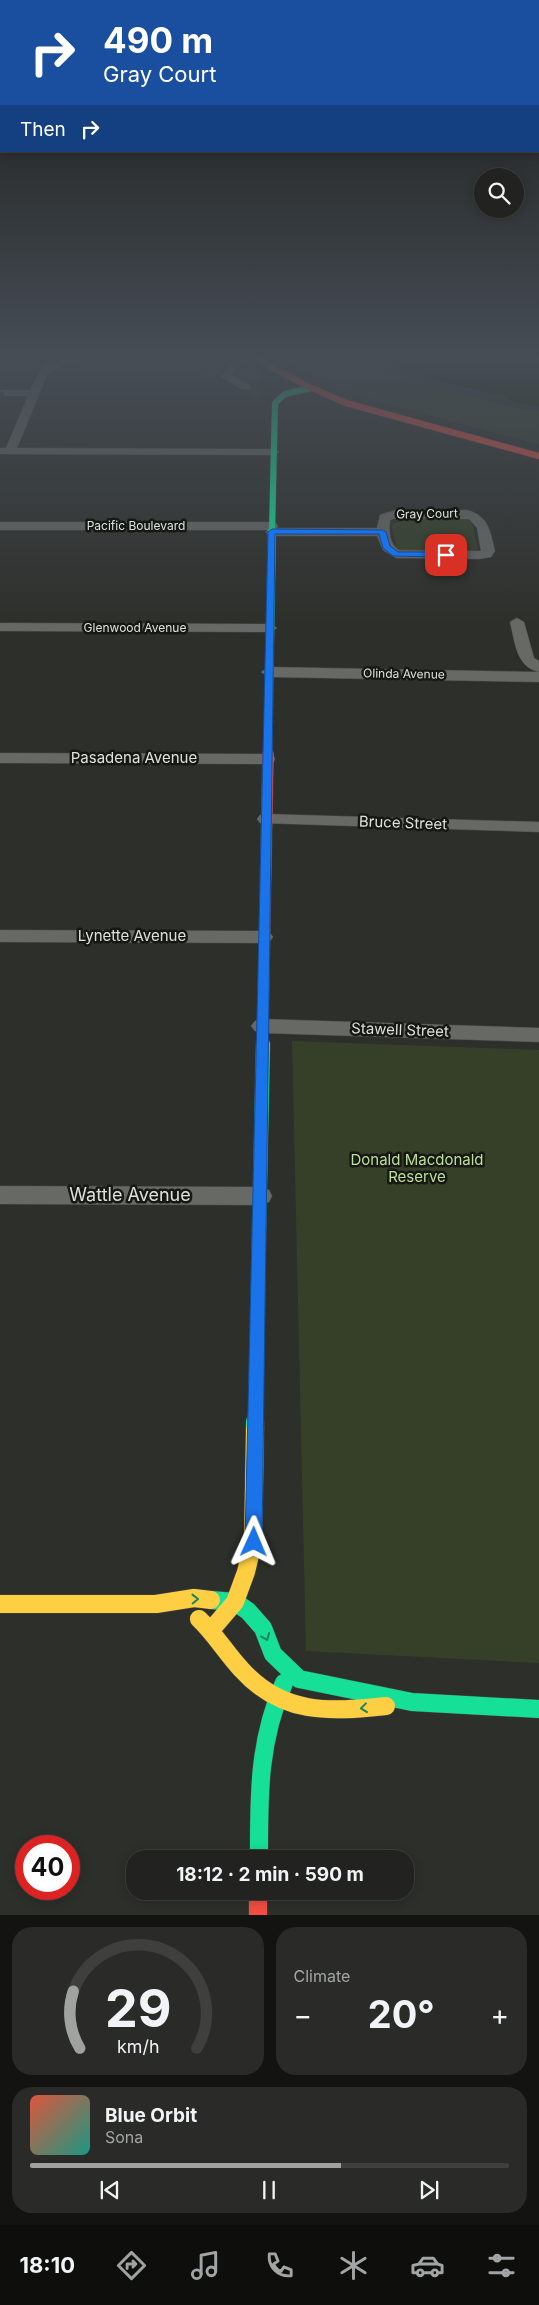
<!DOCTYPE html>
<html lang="en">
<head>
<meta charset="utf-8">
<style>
	body { margin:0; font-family:Inter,sans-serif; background:#2a2b29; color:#f1f3f6; height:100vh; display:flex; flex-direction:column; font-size:19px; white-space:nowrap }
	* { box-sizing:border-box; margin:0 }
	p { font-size:16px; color:#a2a4a5 }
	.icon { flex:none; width:28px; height:28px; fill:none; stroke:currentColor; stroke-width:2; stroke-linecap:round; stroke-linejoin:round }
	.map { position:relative; height:1915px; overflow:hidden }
	.panel { display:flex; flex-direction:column; gap:12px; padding:12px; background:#131312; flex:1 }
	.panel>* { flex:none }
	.banner { position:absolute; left:0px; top:0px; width:540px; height:152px; box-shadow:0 2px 12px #0003,0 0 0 1px #3f403e; background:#1a4fa0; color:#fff; overflow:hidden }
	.fabs { position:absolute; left:474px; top:168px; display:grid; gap:10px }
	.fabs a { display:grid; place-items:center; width:50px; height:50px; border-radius:50%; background:#222320; box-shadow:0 2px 12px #0003,0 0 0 1px #3f403e; font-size:25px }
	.speed { position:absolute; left:15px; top:1835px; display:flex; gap:10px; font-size:25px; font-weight:700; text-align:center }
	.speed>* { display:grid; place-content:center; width:65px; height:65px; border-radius:50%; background:#222320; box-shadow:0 2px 12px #0003,0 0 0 1px #3f403e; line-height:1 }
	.speed .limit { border:8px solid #d22; background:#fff; color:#111 }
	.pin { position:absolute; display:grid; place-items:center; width:42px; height:42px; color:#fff; margin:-21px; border-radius:10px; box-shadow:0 2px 8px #0006 }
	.me { position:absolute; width:55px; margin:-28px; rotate:1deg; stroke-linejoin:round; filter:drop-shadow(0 0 4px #0008) }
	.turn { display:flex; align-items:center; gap:18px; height:105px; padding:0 20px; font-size:22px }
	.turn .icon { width:65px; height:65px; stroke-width:2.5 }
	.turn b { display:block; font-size:35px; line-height:42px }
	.then { display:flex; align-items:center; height:48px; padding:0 20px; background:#0003; gap:10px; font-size:19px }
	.big { font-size:38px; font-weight:700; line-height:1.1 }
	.panel .widget { flex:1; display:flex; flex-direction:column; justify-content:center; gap:8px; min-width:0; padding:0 18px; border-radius:20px; background:#2a2b29 }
	.panel .dial { align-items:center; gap:0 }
	.dial svg { height:130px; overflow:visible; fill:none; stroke:#3f403e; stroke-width:7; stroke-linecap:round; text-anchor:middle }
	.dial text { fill:#f1f3f6; stroke:none }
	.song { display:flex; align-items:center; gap:15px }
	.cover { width:60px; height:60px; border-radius:8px; background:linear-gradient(135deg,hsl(10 70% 55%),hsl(170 70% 35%)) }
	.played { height:5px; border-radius:2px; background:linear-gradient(90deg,#a0a39d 65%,#3f403e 65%) }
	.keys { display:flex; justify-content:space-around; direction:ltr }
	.heat { display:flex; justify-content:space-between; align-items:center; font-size:28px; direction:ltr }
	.panel .tiles { flex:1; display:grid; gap:12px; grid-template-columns:1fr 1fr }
	.widget:last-child { grid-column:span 2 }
	.trip { position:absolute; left:126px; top:1850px; width:288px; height:50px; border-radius:20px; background:#222320; box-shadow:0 2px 12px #0003,0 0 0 1px #3f403e; font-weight:700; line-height:50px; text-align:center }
	.dock { display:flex; height:80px; justify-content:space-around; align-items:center; background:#0e0e0d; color:#a2a4a5 }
	.dock .icon { width:35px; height:35px }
	.dock .selected { color:#a0a39d }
	.dock b { font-size:22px; color:#f1f3f6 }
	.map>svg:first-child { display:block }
	.green { fill:#364029 }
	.water { fill:#182406 }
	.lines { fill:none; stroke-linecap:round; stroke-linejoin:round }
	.street-casing { stroke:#4a4b48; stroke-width:1 }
	.fast-far4-casing { stroke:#4a4b48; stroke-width:7 }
	.fast-far3-casing { stroke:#4a4b48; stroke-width:9 }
	.fast-far2-casing { stroke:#4a4b48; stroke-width:12 }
	.fast-far1-casing { stroke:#4a4b48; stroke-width:15 }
	.fast-casing { stroke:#4a4b48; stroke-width:19 }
	.slow-casing { stroke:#4a4b48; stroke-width:19 }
	.jam-far3-casing { stroke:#4a4b48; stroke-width:7 }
	.jam-far2-casing { stroke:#4a4b48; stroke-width:9 }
	.jam-far1-casing { stroke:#4a4b48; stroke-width:12 }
	.jam-casing { stroke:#4a4b48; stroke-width:19 }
	.street { fill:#676965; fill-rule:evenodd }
	.fast-far4 { stroke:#16e098; stroke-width:6 }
	.fast-far3 { stroke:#16e098; stroke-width:8 }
	.fast-far2 { stroke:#16e098; stroke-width:11 }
	.fast-far1 { stroke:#16e098; stroke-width:14 }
	.fast { stroke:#16e098; stroke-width:18 }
	.slow { stroke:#ffcf43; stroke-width:18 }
	.jam-far3 { stroke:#f24e42; stroke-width:6 }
	.jam-far2 { stroke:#f24e42; stroke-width:8 }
	.jam-far1 { stroke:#f24e42; stroke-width:11 }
	.jam { stroke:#f24e42; stroke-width:18 }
	.shaded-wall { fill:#30322f }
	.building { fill:#454743; stroke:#30322f }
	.oneway { stroke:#16865d }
	.route { fill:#1a73e8; stroke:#114b97 }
	.labels { text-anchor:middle; stroke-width:5; stroke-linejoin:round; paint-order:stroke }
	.far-street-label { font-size:12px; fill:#dee1db; stroke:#161814 }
	.street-label { font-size:15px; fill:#dee1db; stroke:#161814 }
	.park-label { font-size:15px; fill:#bedf97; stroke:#161814 }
	.near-street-label { font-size:18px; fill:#dee1db; stroke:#161814 }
</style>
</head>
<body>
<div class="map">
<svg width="539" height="1915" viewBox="0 0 539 1915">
	<rect width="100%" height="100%" fill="#2d2f2a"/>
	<g class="green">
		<path d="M201,360H228L225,362L224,371C208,383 200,374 184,366Z"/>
		<path d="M286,360H361L414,380L518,409L539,411V444L382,403L325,382Z"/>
		<path d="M250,363L261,369L260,382L265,386L257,399L242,391L251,387L236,379L237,366Z"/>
		<path d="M418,517L466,518L472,522L478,549L469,551H404L397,548L391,524Z"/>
		<path d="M292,1041L539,1050V1663L306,1651Z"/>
	</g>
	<path class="water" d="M379,360H539V407L516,403L501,395L444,383Z"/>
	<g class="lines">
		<g class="street-casing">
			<g id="street">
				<path d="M64,360H79L50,371L47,375L17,448L273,449L279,452L273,455L0,454V448H6L28,396H0V390H30L42,367Z"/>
				<path d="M254,360L239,365L232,376L250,385V389H242L221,377L233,361Z"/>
				<path d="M396,510H467C489,516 490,531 495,551L491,557L479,559L396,558L383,550L377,536H272L268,535L266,532L267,530H0V522H272L276,523L278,526L277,528H377L380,515ZM397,518L469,519L477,528L481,551L399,550C389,543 389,532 390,520Z"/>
				<path d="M517,618L524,622L534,658L539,661V682L269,677L261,672L269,667L539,672C516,667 515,642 510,622Z"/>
				<path d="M0,623L270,624L277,628L270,632L0,631Z"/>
				<path d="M0,753L267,754L273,755L275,759L273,763L267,764L0,763Z"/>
				<path d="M266,814L539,822V832L260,823L257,819L260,815Z"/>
				<path d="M0,930L263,931L270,933L273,937L270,941L263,943L0,942Z"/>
				<path d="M262,1019L539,1028V1042L262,1033L255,1031L251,1026L255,1021Z"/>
				<path d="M0,1186L260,1187L269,1190L272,1196L269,1202L260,1205L0,1204Z"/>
			</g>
		</g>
		<g class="fast-far4-casing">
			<path id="fast-far4" d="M272,532L275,403L285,394L311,388"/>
		</g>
		<g class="fast-far3-casing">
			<path id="fast-far3" d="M270,639L272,531"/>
		</g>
		<g class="fast-far2-casing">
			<path id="fast-far2" d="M262,1046L263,1020"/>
		</g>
		<g class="fast-far1-casing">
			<path id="fast-far1" d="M255,1424L263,1044"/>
		</g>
		<g class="fast-casing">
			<g id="fast">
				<path d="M255,1429V1422"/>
				<path d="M211,1600L235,1602L248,1611L263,1628L273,1654L299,1679L412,1702L539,1709"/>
				<path d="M259,1859C259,1796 258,1742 284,1683"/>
			</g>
		</g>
		<g class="slow-casing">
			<g id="slow">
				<path d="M0,1604H156L194,1598L211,1600"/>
				<path d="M199,1619C215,1634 226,1653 241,1669C282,1715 329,1712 386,1706"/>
				<path d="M212,1629L235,1602L246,1572L253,1543L255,1429"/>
			</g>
		</g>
		<g class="jam-far3-casing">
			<path id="jam-far3" d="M259,360L305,385L346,403L539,456"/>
		</g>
		<g class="jam-far2-casing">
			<path id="jam-far2" d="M268,755L270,639"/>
		</g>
		<g class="jam-far1-casing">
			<path id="jam-far1" d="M263,1020L268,754"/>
		</g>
		<g class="jam-casing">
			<path id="jam" d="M258,1891V1915"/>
		</g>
		<use href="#street" class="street"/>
		<use href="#fast-far4" class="fast-far4"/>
		<use href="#fast-far3" class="fast-far3"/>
		<use href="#fast-far2" class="fast-far2"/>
		<use href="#fast-far1" class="fast-far1"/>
		<use href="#fast" class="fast"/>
		<use href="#slow" class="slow"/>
		<use href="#jam-far3" class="jam-far3"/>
		<use href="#jam-far2" class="jam-far2"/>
		<use href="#jam-far1" class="jam-far1"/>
		<use href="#jam" class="jam"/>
	</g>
	<path class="shaded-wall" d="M3,392L4,399L0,409V399Z"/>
	<path class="building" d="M0,392H3L0,399Z"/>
	<defs><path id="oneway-chevron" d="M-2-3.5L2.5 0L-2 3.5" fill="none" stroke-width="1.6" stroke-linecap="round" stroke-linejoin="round" transform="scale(1.25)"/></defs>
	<g class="oneway">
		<use href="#oneway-chevron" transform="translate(195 1599) rotate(-1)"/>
		<use href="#oneway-chevron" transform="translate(266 1637) rotate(68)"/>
		<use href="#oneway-chevron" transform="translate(364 1708) rotate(173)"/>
	</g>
	<linearGradient id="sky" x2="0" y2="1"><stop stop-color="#191a17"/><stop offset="0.57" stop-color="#464d55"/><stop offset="1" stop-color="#464d55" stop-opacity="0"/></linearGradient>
	<rect width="539" height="628" fill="url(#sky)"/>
	<path class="route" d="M272,529L382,530L386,532L390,546L398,552H446L450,555L446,557L393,556L383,548L379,534H275L262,1542L260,1548L254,1550L247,1548L245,1542L268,532Z"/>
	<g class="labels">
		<g class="far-street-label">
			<text transform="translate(427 514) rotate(-1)" y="4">Gray Court</text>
			<text x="136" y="530">Pacific Boulevard</text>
			<text x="135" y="632">Glenwood Avenue</text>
			<text transform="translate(404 674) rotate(1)" y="4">Olinda Avenue</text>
		</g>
		<g class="street-label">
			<text x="134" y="763">Pasadena Avenue</text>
			<text transform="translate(403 823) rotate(2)" y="5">Bruce Street</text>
			<text x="132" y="941">Lynette Avenue</text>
			<text transform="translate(400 1030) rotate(2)" y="5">Stawell Street</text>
		</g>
		<g class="park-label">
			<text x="417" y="1165">Donald Macdonald<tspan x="417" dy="17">Reserve</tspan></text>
		</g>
		<g class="near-street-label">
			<text x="130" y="1201">Wattle Avenue</text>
		</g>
	</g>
</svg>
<div class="fabs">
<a><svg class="icon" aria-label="search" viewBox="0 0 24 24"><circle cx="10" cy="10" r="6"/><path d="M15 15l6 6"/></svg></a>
</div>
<div class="speed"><div class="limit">40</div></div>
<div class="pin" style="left:446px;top:555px;background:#d93025"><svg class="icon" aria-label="arrive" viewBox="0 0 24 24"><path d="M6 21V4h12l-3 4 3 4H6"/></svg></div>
<svg class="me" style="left:254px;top:1542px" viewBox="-20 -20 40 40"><path d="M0-17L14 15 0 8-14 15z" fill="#1a73e8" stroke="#fff" stroke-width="4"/></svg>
<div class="trip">18:12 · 2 min · 590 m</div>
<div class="banner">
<div class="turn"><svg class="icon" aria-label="right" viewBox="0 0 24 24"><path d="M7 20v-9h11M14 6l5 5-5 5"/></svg><div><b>490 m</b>Gray Court</div></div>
<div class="then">Then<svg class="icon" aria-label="right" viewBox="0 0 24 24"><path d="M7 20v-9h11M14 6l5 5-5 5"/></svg></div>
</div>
</div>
<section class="panel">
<div class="tiles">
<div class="widget dial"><svg viewBox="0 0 100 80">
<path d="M14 69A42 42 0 1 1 86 69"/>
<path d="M14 69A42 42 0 0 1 10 34" stroke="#a0a39d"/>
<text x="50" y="56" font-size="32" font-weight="700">29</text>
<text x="50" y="72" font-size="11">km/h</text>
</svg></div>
<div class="widget"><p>Climate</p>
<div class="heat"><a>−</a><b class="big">20°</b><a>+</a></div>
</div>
<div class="widget">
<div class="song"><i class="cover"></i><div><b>Blue Orbit</b><p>Sona</p></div></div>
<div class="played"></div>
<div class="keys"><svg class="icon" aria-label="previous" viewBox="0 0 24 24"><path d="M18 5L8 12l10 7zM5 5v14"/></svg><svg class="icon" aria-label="pause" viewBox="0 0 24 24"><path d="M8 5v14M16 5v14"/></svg><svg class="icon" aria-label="next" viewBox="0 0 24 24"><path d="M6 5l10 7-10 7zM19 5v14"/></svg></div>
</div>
</div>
</section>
<nav class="dock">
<b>18:10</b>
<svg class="icon selected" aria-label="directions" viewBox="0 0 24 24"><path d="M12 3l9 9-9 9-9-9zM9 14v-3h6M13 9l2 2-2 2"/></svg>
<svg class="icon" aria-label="music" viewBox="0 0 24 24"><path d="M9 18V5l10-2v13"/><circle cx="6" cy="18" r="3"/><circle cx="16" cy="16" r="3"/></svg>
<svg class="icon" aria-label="phone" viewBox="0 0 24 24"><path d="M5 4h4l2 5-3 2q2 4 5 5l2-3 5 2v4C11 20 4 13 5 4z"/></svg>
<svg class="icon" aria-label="climate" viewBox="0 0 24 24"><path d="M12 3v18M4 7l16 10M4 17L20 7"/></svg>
<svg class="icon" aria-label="car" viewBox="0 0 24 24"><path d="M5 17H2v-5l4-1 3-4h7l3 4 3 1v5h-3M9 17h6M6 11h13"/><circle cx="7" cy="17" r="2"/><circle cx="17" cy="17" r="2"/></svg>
<svg class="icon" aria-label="filters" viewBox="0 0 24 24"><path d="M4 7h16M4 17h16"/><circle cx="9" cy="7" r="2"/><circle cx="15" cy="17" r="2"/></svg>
</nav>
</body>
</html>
